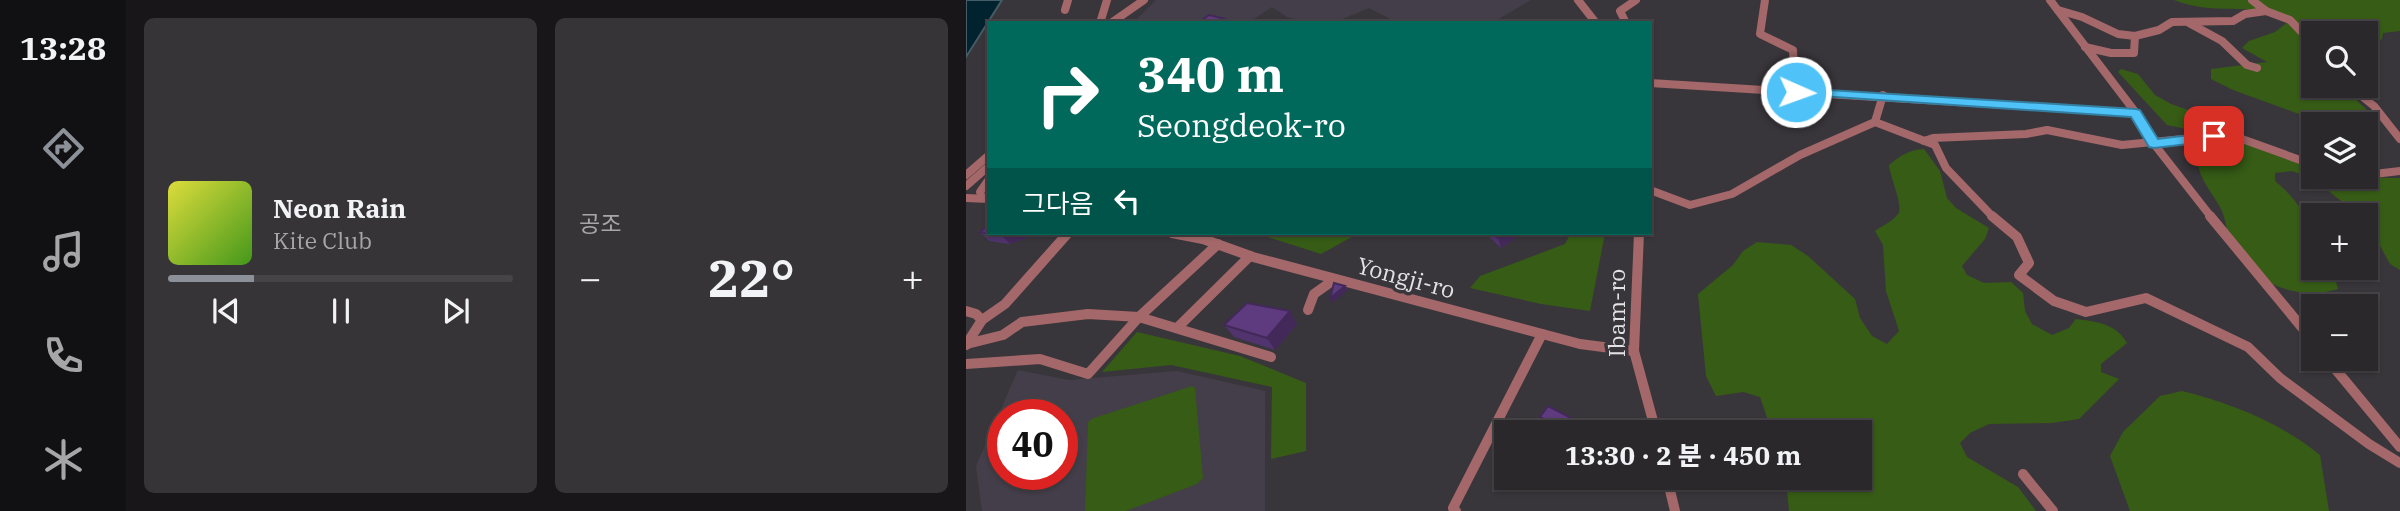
<!DOCTYPE html>
<html lang="ko">
<head>
<meta charset="utf-8">
<style>
	body { margin:0; font-family:"IBM Plex Serif","Noto Sans KR",serif; background:#373438; color:#f1f3f6; height:100vh; display:flex; flex-direction:column; font-size:26px; white-space:nowrap }
	* { box-sizing:border-box; margin:0 }
	p { font-size:23px; color:#a6a6a9 }
	.icon { flex:none; width:38px; height:38px; fill:none; stroke:currentColor; stroke-width:2; stroke-linecap:round; stroke-linejoin:round }
	.map { position:relative; flex:1; overflow:hidden }
	.details { display:flex; flex-direction:column; gap:18px; padding:18px; background:#181618; width:840px }
	.details>* { flex:none }
	.hud { position:absolute; left:21px; top:21px; width:665px; height:214px; border-radius:0px; box-shadow:0 2px 5px #0004,0 0 0 2px #474448; background:#00695c; color:#fff; overflow:hidden }
	.controls { position:absolute; left:1335px; top:21px; display:grid; gap:14px }
	.controls a { display:grid; place-items:center; width:77px; height:77px; border-radius:0px; background:#2b282c; box-shadow:0 2px 5px #0004,0 0 0 2px #474448; font-size:35px }
	.speed { position:absolute; left:21px; top:399px; display:flex; gap:14px; font-size:35px; font-weight:700; text-align:center }
	.speed>* { display:grid; place-content:center; width:91px; height:91px; border-radius:50%; background:#2b282c; box-shadow:0 2px 5px #0004,0 0 0 2px #474448; line-height:1 }
	.speed .limit { border:10px solid #d22; background:#fff; color:#111 }
	.pin { position:absolute; display:grid; place-items:center; width:60px; height:60px; color:#fff; margin:-30px; border-radius:14px; box-shadow:0 4px 10px #0006 }
	.me { position:absolute; width:77px; margin:-38px; rotate:92deg; stroke-linejoin:round; filter:drop-shadow(0 0 5px #0008) }
	.turn { display:flex; align-items:center; gap:24px; height:147px; padding:0 35px; font-size:32px }
	.turn .icon { width:91px; height:91px; stroke-width:2.5 }
	.turn b { display:block; font-size:49px; line-height:60px }
	.then { display:flex; align-items:center; height:66px; padding:0 35px; background:#0003; gap:14px; font-size:26px }
	.big { font-size:52px; font-weight:800; line-height:1.1 }
	.details .card { flex:1; display:flex; flex-direction:column; justify-content:center; gap:10px; min-width:0; padding:0 24px; border-radius:10px; background:#373438 }
	.song { display:flex; align-items:center; gap:21px }
	.cover { width:84px; height:84px; border-radius:10px; background:linear-gradient(135deg,hsl(60 70% 55%),hsl(100 70% 35%)) }
	.played { height:7px; border-radius:4px; background:linear-gradient(90deg,#8c9099 25%,#474448 25%) }
	.keys { display:flex; justify-content:space-around; direction:ltr }
	.heat { display:flex; justify-content:space-between; align-items:center; font-size:38px; direction:ltr }
	.details .tiles { flex:1; display:grid; gap:18px; grid-template-columns:repeat(2,1fr) }
	.trip { position:absolute; left:528px; top:420px; width:378px; height:70px; border-radius:0px; background:#2b282c; box-shadow:0 2px 5px #0004,0 0 0 2px #474448; font-weight:800; line-height:70px; text-align:center }
	main { display:flex; flex:1; min-height:0 }
	.tab-bar { display:flex; flex-direction:column; width:126px; justify-content:space-around; align-items:center; background:#111012; color:#a6a6a9 }
	.tab-bar .icon { width:49px; height:49px }
	.tab-bar .on { color:#8c9099 }
	.tab-bar b { font-size:32px; color:#f1f3f6 }
	.map>svg:first-child { display:block }
	.built { fill:#433e49; fill-rule:evenodd }
	.green { fill:#365c16 }
	.water { fill:#00232f; stroke:#445c65; stroke-width:2 }
	.lines { fill:none; stroke-linecap:round; stroke-linejoin:round }
	.minor-far1 { stroke:#a4686a; stroke-width:8 }
	.minor { stroke:#a4686a; stroke-width:10 }
	.wall { fill:#51336d }
	.shaded-wall { fill:#422959 }
	.building { fill:#5e3b7f; stroke:#422959; stroke-width:2 }
	.route { fill:#4fc3f7; stroke:#337fa1; stroke-width:2 }
	.labels { text-anchor:middle; stroke-width:7; stroke-linejoin:round; paint-order:stroke }
	.street-label { font-size:23px; fill:#e2e1e4; stroke:#39363b }
</style>
</head>
<body>
<main>
<nav class="tab-bar">
<b>13:28</b>
<svg class="icon on" aria-label="directions" viewBox="0 0 24 24"><path d="M12 3l9 9-9 9-9-9zM9 14v-3h6M13 9l2 2-2 2"/></svg>
<svg class="icon" aria-label="music" viewBox="0 0 24 24"><path d="M9 18V5l10-2v13"/><circle cx="6" cy="18" r="3"/><circle cx="16" cy="16" r="3"/></svg>
<svg class="icon" aria-label="phone" viewBox="0 0 24 24"><path d="M5 4h4l2 5-3 2q2 4 5 5l2-3 5 2v4C11 20 4 13 5 4z"/></svg>
<svg class="icon" aria-label="climate" viewBox="0 0 24 24"><path d="M12 3v18M4 7l16 10M4 17L20 7"/></svg>
</nav>
<section class="details">
<div class="tiles">
<div class="card">
<div class="song"><i class="cover"></i><div><b>Neon Rain</b><p>Kite Club</p></div></div>
<div class="played"></div>
<div class="keys"><svg class="icon" aria-label="previous" viewBox="0 0 24 24"><path d="M18 5L8 12l10 7zM5 5v14"/></svg><svg class="icon" aria-label="pause" viewBox="0 0 24 24"><path d="M8 5v14M16 5v14"/></svg><svg class="icon" aria-label="next" viewBox="0 0 24 24"><path d="M6 5l10 7-10 7zM19 5v14"/></svg></div>
</div>
<div class="card"><p>공조</p>
<div class="heat"><a>−</a><b class="big">22°</b><a>+</a></div>
</div>
</div>
</section>
<div class="map">
<svg width="1434" height="511" viewBox="0 0 1434 511">
	<rect width="100%" height="100%" fill="#39363b"/>
	<g class="built">
		<path d="M190,0H565L526,23H432L403,8L374,20L349,23L321,17L306,7L282,23H167Z"/>
		<path d="M52,370L103,380L211,371L299,391V511H16L10,466ZM37,415H96V474H37Z"/>
	</g>
	<g class="green">
		<path d="M1208,0H1434V31L1417,33L1416,39L1400,46V33H1348V86H1375L1399,108L1411,126L1400,131V124H1361L1267,90L1245,79V69L1301,62L1276,48L1283,41L1309,32L1327,18C1289,2 1246,16 1208,0Z"/>
		<path d="M1155,69L1172,74L1189,95L1205,104L1248,119L1281,143L1347,169L1348,177L1434,178V270L1424,264L1400,220V215H1393L1346,178L1326,171L1309,173V181C1340,207 1347,228 1348,268H1366L1372,289C1329,302 1283,282 1265,240C1260,230 1260,219 1255,209C1245,189 1219,165 1239,142L1225,130L1201,125L1152,72Z"/>
		<path d="M958,149L974,171L981,198L990,208L1023,228L1019,239L996,266L1001,275L1018,283L1045,282L1057,293L1059,311L1066,324L1086,335L1103,328L1110,319C1132,322 1149,323 1161,343L1135,364V372L1153,379L1113,419L1086,423L1023,424L1004,433L994,443L1001,457L1052,487L1070,511H823L820,478H894V432H806L794,397L777,392L750,396L740,376L732,294L767,265L777,251L791,242L825,245L842,256L889,299L894,318L906,336L921,344L933,331L920,291L917,245L909,231C916,226 927,221 932,214C938,207 924,177 923,165C935,155 943,150 958,149Z"/>
		<path d="M289,233H393L355,254Z"/>
		<path d="M605,233H639L624,311L575,304L504,288L514,276L599,244Z"/>
		<path d="M171,332L274,356L340,383V451L305,459L306,387L205,365L136,372Z"/>
		<path d="M226,386L229,388L237,478L231,484L160,511H119L122,423L125,419Z"/>
		<path d="M1216,391C1265,403 1315,423 1354,455L1363,511H1164L1144,456L1157,432L1194,396Z"/>
	</g>
	<path class="water" d="M0,0H36L0,57Z"/>
	<g class="lines">
		<g class="minor-far1">
			<path d="M612,0L630,23"/>
			<path d="M799,0L794,34L827,50L829,92"/>
			<path d="M1084,0L1170,113L1188,144L1246,218"/>
			<path d="M1286,0L1300,11L1324,20L1348,45"/>
			<path d="M99,10L102,0"/>
			<path d="M1092,10L1116,17L1152,34L1169,36L1193,30L1206,22L1267,21L1279,14L1300,11"/>
			<path d="M134,23L141,0"/>
			<path d="M145,23L178,0"/>
			<path d="M660,23L654,11L670,0"/>
			<path d="M1223,23L1256,41L1281,65L1291,68"/>
			<path d="M1119,47L1145,53H1168L1169,36"/>
			<path d="M684,83L1170,113"/>
			<path d="M1383,86L1408,106L1434,139"/>
			<path d="M909,122L969,145L980,168L1028,218"/>
			<path d="M958,141L967,138L1060,134L1081,130L1156,145L1248,136L1276,139L1348,165"/>
			<path d="M0,175L23,155"/>
			<path d="M1400,175L1434,171"/>
			<path d="M0,186L23,166"/>
			<path d="M684,190L724,205L766,194L834,155L909,122L917,95"/>
			<path d="M0,198L23,199"/>
			<path d="M16,198L14,192L23,179"/>
		</g>
		<g class="minor">
			<path d="M1026,216L1051,237L1063,263L1053,275L1088,301L1120,312L1180,298L1282,347L1314,378L1403,444L1434,463"/>
			<path d="M1244,216L1348,342"/>
			<path d="M206,233L237,239L287,257L614,344L668,351"/>
			<path d="M673,233L668,351L690,432"/>
			<path d="M342,310L348,294L369,279"/>
			<path d="M0,311L10,314L16,320L0,345"/>
			<path d="M16,320L39,304L102,233"/>
			<path d="M211,328L284,256"/>
			<path d="M1,344L37,335L56,322L122,314L173,317L305,357"/>
			<path d="M1361,359L1434,447"/>
			<path d="M0,364L74,359L122,374L173,317L252,244"/>
			<path d="M1057,474L1087,511"/>
			<path d="M701,478L709,511"/>
			<path d="M490,511L487,508L576,334"/>
		</g>
	</g>
	<g class="wall">
		<path d="M14,232L73,233L44,244L23,241Z"/>
		<path d="M519,233H557L535,248Z"/>
		<path d="M331,324L309,350L268,337L258,325Z"/>
		<path d="M574,417L615,423L616,430L615,432H592L575,423Z"/>
	</g>
	<g class="shaded-wall">
		<path d="M40,233H73L44,244L35,235Z"/>
		<path d="M541,233H557L535,248L532,238Z"/>
		<path d="M379,286L382,290L366,303L364,298Z"/>
		<path d="M324,311L331,324L309,350L301,338Z"/>
		<path d="M615,423L616,430L615,432H609Z"/>
	</g>
	<g class="building">
		<path d="M243,15L259,19L254,23H232Z"/>
		<path d="M23,225V233H40L35,235L14,232Z"/>
		<path d="M526,233H541L532,238Z"/>
		<path d="M368,283L379,286L364,298Z"/>
		<path d="M281,303L324,311L301,338L258,325Z"/>
		<path d="M582,406L615,423L609,432H602L574,417Z"/>
	</g>
	<path class="route" d="M830,88L1170,109L1174,110L1192,139L1248,132L1255,136L1248,141L1188,148L1183,147L1165,117L825,94V89Z"/>
	<g class="labels">
		<g class="street-label">
			<text transform="translate(440 278) rotate(15)" y="8">Yongji-ro</text>
			<text transform="translate(651 313) rotate(-90)" y="8">Ibam-ro</text>
		</g>
	</g>
</svg>
<div class="controls">
<a><svg class="icon" aria-label="search" viewBox="0 0 24 24"><circle cx="10" cy="10" r="6"/><path d="M15 15l6 6"/></svg></a>
<a><svg class="icon" aria-label="layers" viewBox="0 0 24 24"><path d="M12 4l9 5-9 5-9-5zM3 14l9 5 9-5"/></svg></a>
<a>+</a>
<a>−</a>
</div>
<div class="speed"><div class="limit">40</div></div>
<div class="pin" style="left:1248px;top:136px;background:#d93025"><svg class="icon" aria-label="arrive" viewBox="0 0 24 24"><path d="M6 21V4h12l-3 4 3 4H6"/></svg></div>
<svg class="me" style="left:830px;top:92px" viewBox="-20 -20 40 40"><circle r="17" fill="#4fc3f7" stroke="#fff" stroke-width="3"/><path d="M0-11L8 9 0 5-8 9z" fill="#fff"/></svg>
<div class="trip">13:30 · 2 분 · 450 m</div>
<div class="hud">
<div class="turn"><svg class="icon" aria-label="right" viewBox="0 0 24 24"><path d="M7 20v-9h11M14 6l5 5-5 5"/></svg><div><b>340 m</b>Seongdeok-ro</div></div>
<div class="then">그다음<svg class="icon" aria-label="left" viewBox="0 0 24 24"><path d="M17 20v-9H6M10 6l-5 5 5 5"/></svg></div>
</div>
</div>
</main>
</body>
</html>
